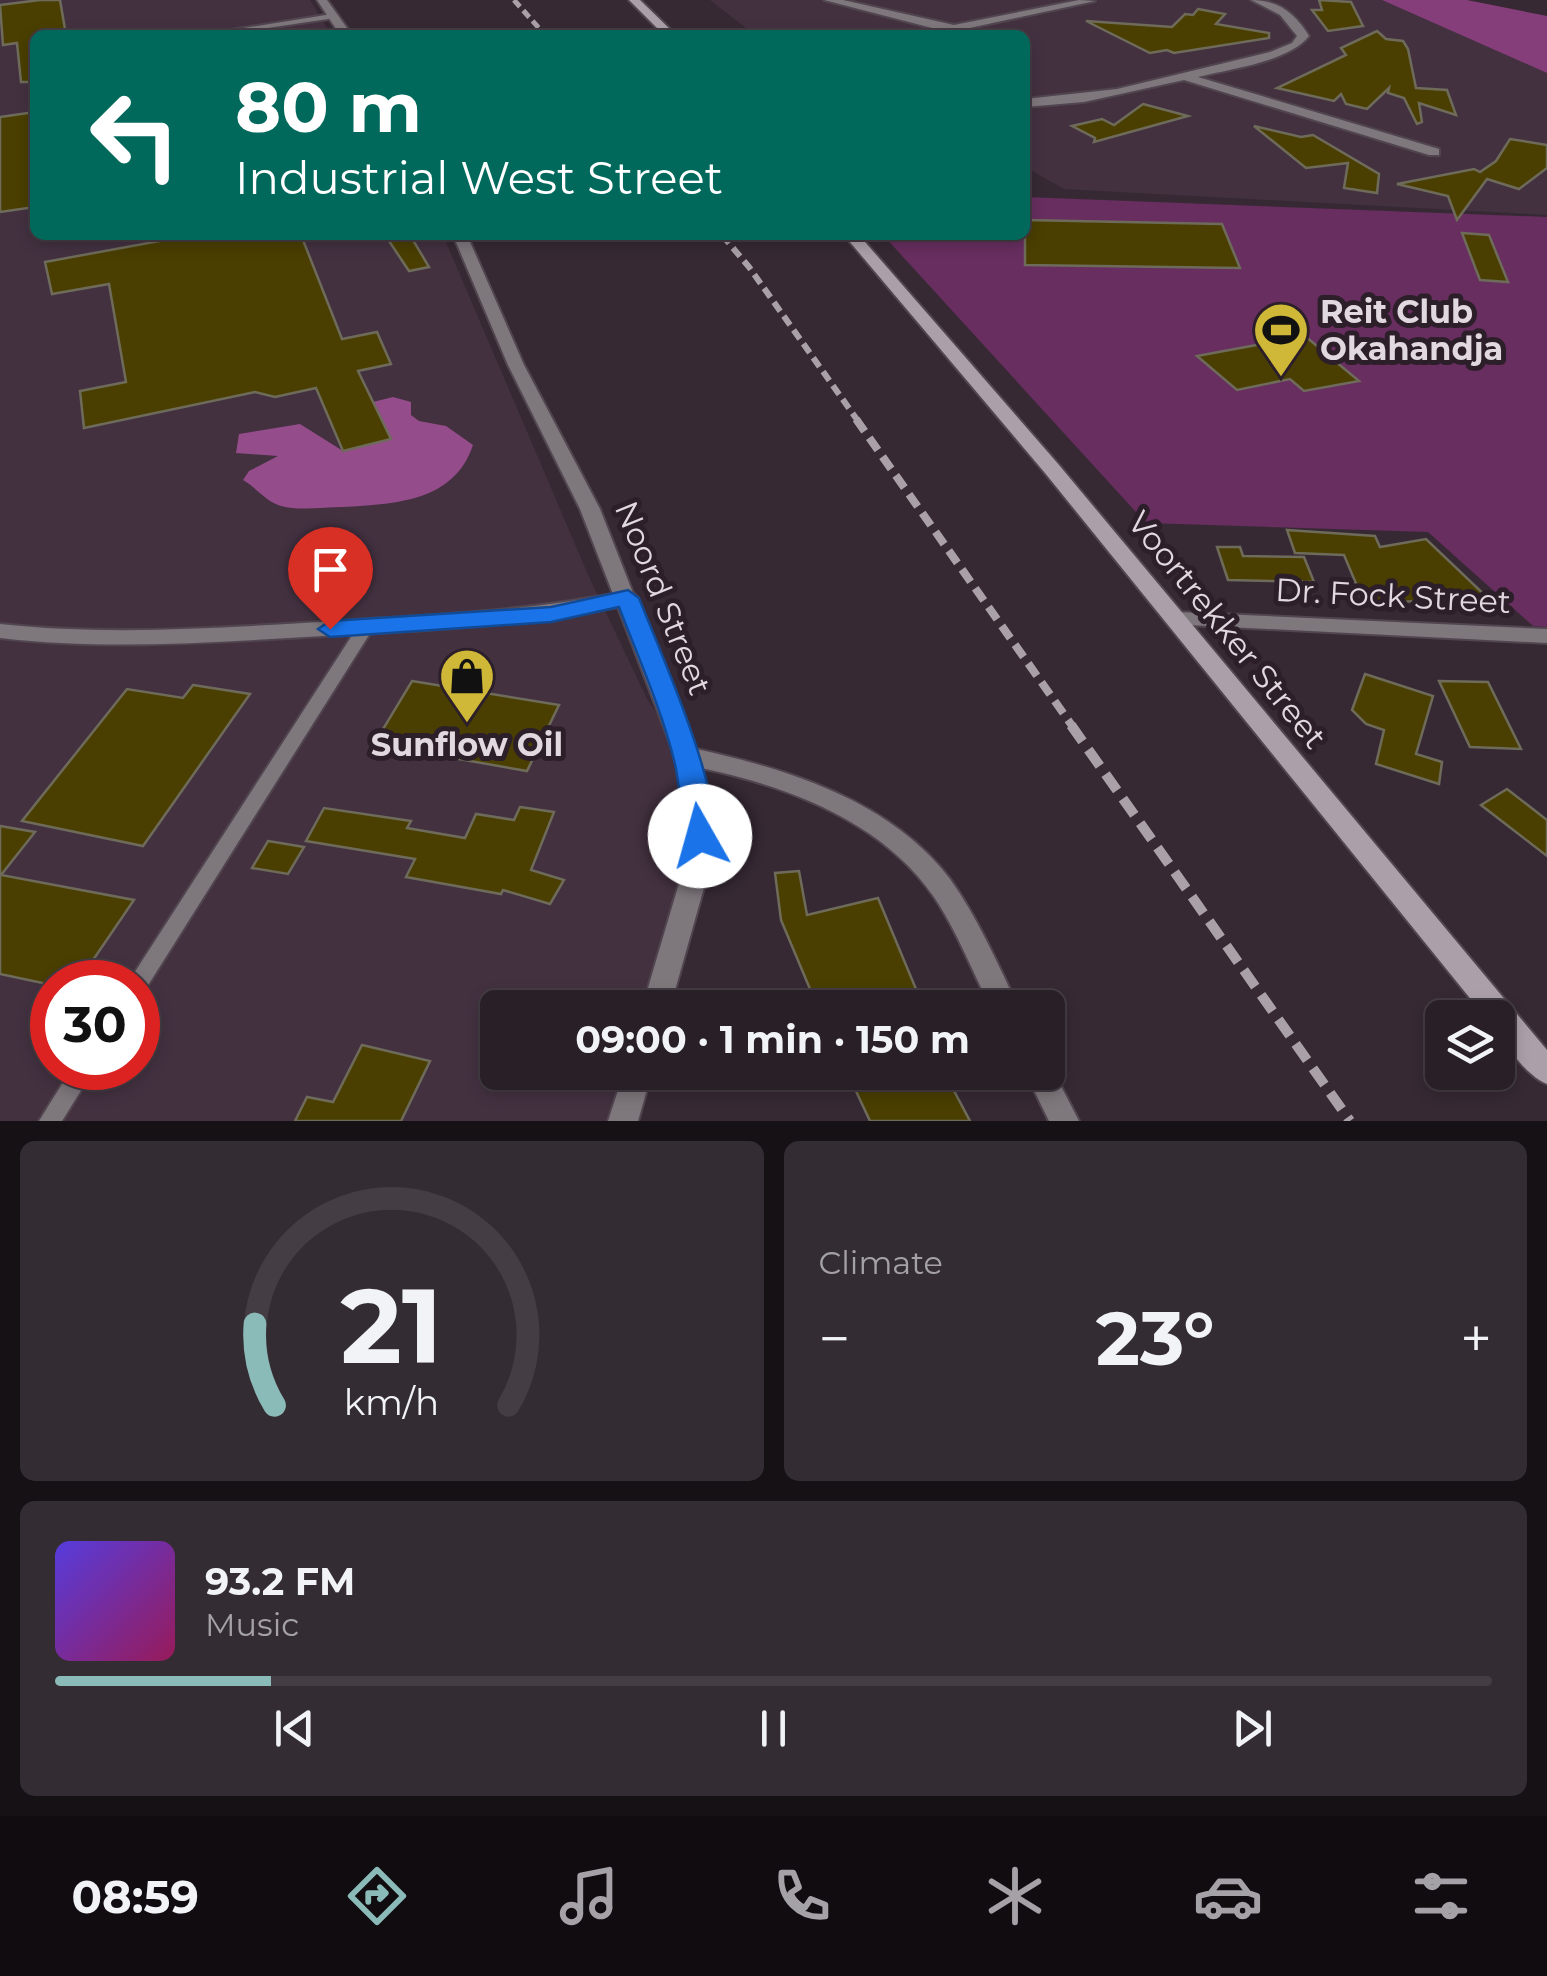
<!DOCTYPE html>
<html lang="en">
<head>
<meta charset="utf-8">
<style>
	body { margin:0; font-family:Montserrat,sans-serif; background:#342c33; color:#f1f3f6; height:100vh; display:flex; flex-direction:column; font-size:38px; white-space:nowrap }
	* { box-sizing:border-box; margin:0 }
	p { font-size:32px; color:#a5a2a7 }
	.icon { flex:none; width:55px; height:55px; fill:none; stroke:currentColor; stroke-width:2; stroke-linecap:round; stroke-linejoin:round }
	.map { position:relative; height:1121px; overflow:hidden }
	.sheet { display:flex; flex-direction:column; gap:20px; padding:20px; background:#161115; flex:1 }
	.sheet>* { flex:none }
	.guide { position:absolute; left:30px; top:30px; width:1000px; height:210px; border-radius:15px; box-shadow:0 5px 15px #0003,0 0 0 2px #443d44; background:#00695c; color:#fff; overflow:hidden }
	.tools { position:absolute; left:1425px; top:1000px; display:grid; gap:20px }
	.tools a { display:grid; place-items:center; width:90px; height:90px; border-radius:15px; background:#281f27; box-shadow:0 5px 15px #0003,0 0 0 2px #443d44; font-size:50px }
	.speed { position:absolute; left:30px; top:960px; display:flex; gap:20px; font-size:50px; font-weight:700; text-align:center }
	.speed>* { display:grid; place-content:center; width:130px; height:130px; border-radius:50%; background:#281f27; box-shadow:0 5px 15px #0003,0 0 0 2px #443d44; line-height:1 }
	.speed .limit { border:15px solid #d22; background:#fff; color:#111 }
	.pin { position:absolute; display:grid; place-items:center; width:85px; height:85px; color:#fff; margin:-102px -42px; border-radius:50% 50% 50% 0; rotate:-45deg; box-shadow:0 0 10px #0007 }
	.pin .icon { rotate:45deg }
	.me { position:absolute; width:110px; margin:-55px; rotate:353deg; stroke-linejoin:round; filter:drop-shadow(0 0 8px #0008) }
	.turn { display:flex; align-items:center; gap:35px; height:210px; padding:0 40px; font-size:45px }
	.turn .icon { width:130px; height:130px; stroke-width:2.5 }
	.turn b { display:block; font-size:70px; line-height:85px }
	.big { font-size:75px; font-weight:700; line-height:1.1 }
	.sheet .tile { flex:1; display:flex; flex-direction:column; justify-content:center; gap:15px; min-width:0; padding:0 35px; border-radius:15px; background:#342c33 }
	.sheet .dial { align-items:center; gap:0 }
	.dial svg { height:260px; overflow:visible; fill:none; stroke:#443d44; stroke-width:7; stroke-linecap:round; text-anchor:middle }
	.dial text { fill:#f1f3f6; stroke:none }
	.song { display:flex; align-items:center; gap:30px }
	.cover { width:120px; height:120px; border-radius:15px; background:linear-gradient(135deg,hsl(250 70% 55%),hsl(330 70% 35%)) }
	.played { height:10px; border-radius:5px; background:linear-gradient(90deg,#8bbbb9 15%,#443d44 15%) }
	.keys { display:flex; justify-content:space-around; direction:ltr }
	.heat { display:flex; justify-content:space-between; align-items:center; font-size:55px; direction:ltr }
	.sheet .tiles { flex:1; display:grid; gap:20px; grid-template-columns:1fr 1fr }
	.tile:last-child { grid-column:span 2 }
	.trip { position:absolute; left:480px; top:990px; width:585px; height:100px; border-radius:15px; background:#281f27; box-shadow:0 5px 15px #0003,0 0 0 2px #443d44; font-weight:700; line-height:100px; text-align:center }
	.menu { display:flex; height:160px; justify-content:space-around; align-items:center; background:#100c10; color:#a5a2a7 }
	.menu .icon { width:70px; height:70px }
	.menu .current { color:#8bbbb9 }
	.menu b { font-size:45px; color:#f1f3f6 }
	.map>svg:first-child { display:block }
	.built { fill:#433140; fill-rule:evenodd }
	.green { fill:#672e5f }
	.forest { fill:#863e7b }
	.water { fill:#954c8a }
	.building { fill:#4a3f00; stroke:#6e6b5a; stroke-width:2.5 }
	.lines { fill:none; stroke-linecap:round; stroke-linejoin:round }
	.lane-casing { stroke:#51454f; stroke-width:4 }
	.street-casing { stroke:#51454f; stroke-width:4 }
	.secondary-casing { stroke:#51454f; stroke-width:4 }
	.lane { fill:#7e777c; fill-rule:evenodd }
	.street { fill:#7e777c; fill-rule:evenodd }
	.secondary { fill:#aba0a9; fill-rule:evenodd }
	.rail-far3 { stroke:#aaa1a8; stroke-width:5; stroke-dasharray:9 5; stroke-linecap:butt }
	.rail-far2 { stroke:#aaa1a8; stroke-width:6; stroke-dasharray:11 6; stroke-linecap:butt }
	.rail-far1 { stroke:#aaa1a8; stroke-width:8; stroke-dasharray:15 8; stroke-linecap:butt }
	.rail { stroke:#aaa1a8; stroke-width:10; stroke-dasharray:20 10; stroke-linecap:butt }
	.route { fill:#1a73e8; stroke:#114b97; stroke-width:2.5 }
	.labels { text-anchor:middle; stroke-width:10; stroke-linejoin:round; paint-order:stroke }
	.poi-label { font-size:32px; font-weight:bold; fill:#e1d9df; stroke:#2c1f2a; text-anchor:start }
	.street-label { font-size:32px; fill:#e1d9df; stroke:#2c1f2a }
</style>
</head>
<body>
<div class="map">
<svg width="1547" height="1121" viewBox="0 0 1547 1121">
	<rect width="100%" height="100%" fill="#362934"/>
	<g class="built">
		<path d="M0,0H310L331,35H35V235H443L589,577L648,701L687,756L698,809L653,1007L498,1008V1072L633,1073L618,1121H0ZM52,982H138V1068H52Z"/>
		<path d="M710,0H1382L1547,73V215L1064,189L1025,167V35H755Z"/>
	</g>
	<path class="green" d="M1025,197L1547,217V627L1533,626L1428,532L1146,523L883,235H1025Z"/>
	<path class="forest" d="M1382,0H1467L1547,16V73Z"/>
	<path class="water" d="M393,397L411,402V415L419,421L446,426L473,445C454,502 395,504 343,507C324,507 300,511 281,506C265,501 257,488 243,480L249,471L278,456L236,453L239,434L300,424L343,451L373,402Z"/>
	<g class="building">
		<path d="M40,0H60L66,35H35V82H21L17,43L3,45L0,5Z"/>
		<path d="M1319,0L1351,2L1363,26L1328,31L1312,10H1322Z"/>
		<path d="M1198,9L1225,14L1216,24L1269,33V38L1174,53L1167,50L1150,53L1086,21L1172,27L1185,14L1193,15Z"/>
		<path d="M1377,31L1386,39L1403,41L1408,49L1416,88L1447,90L1456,115L1419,103L1422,122L1417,124L1404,98L1388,93L1389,88L1367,109L1346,104L1341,94L1334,101L1277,88L1346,55L1341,48Z"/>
		<path d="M1143,104L1188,116L1094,142L1095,138L1072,126L1102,119L1114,125Z"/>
		<path d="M35,112V207L0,212V117Z"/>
		<path d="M1254,126L1301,137L1313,135L1379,174L1377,193L1344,188L1348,163L1306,168Z"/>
		<path d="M1510,139L1547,145V168L1519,189L1487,179L1457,220L1448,196L1397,184L1474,169L1480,172L1496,161Z"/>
		<path d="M1025,220L1222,224L1240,268L1025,265Z"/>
		<path d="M1462,233L1489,235L1508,282L1480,280Z"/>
		<path d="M192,235H301L342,339L377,332L391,364L358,371L391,439L343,451L316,388L275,397L255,392L84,428L80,391L126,382L109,284L52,294L45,262Z"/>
		<path d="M385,235H410L429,267L409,271Z"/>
		<path d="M1305,336L1359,381L1304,391L1290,379L1237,390L1197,356Z"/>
		<path d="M1287,530L1375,536L1380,547L1426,539L1492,602L1463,608L1452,598L1365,605L1344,555L1295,553Z"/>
		<path d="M1217,547H1240L1243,556L1304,557L1314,582L1228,580Z"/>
		<path d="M1365,674L1433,696L1416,754L1442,762L1439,784L1376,764L1384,730L1366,724L1352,710Z"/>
		<path d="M412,681L559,705L527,771L374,744Z"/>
		<path d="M1439,681L1488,682L1521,749L1470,747Z"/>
		<path d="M193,685L250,694L143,846L22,821L127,689L183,698Z"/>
		<path d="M1507,789L1547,820V856L1481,805Z"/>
		<path d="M520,807L554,812L531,870L564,880L550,904L503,890L501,894L406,877L415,859L306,841L324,808L411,821L407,828L465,838L476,814L514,820Z"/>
		<path d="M0,826L35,832L1,875L134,900L78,982L52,985L0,974Z"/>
		<path d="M268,841L304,847L288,874L252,868Z"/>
		<path d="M799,871L807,915L878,898L921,1001L905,1008H818L781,920L775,873Z"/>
		<path d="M362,1045L430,1061L401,1121H295L307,1097L333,1102Z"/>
		<path d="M847,1072H944L970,1121H870Z"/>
	</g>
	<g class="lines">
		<g class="lane-casing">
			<g id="lane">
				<path d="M332,14L336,16L335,18L221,35H200Z"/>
				<path d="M366,622L374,627L145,990L138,993V982H129L131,978L360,623Z"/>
				<path d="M72,1068H95L62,1121H39Z"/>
			</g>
		</g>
		<g class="street-casing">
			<g id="street">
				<path d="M317,0H327L352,35H340Z"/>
				<path d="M824,0H843L954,25L1079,0L1095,1L965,29L974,35H959Z"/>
				<path d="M1251,0C1278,0 1295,13 1309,36C1289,62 1229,69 1198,77L1439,149V155H1429L1184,80L1084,102L1025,107V99L1117,89L1270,52L1292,43L1297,36L1280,15Z"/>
				<path d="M453,235H467L524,365L600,509L633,593L638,598L636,601L696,749C788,769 891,801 950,879C978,918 998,965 1019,1008H991C972,971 957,931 934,897C882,821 787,786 701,768L710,809L709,870L670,1008H642L683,870L686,809L675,756L618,607C515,627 410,631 306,637C203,643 102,650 0,638V624C102,635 202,629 303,623C407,617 511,613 613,594L580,509L508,365Z"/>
				<path d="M1177,612L1547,629V643L1170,624L1167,619L1170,614Z"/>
				<path d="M1048,1062L1049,1063L1079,1121H1049L1025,1072H1048Z"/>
				<path d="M624,1072H652L638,1121H608Z"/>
			</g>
		</g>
		<g class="secondary-casing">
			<g id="secondary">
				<path d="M629,0H640L676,35H664Z"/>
				<path d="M844,235H859L1059,465L1547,1050V1084C1526,1076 1498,1039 1498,1018H1486L1045,473Z"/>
			</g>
		</g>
		<use href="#lane" class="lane"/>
		<use href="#street" class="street"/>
		<use href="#secondary" class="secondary"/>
		<path class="rail-far3" d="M514,0L545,35"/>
		<path class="rail-far2" d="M722,235L749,267L858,421"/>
		<path class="rail-far1" d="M856,419L1073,727"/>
		<path class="rail" d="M1071,725L1350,1121"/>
	</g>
	<path class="route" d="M628,590L639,598C656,642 730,806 710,843L700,846L690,843C681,827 680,782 674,760C661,708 638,657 619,607L551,622L330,637L318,629L330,621L551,607Z"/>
	<defs>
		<g id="stadium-pin" transform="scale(2.875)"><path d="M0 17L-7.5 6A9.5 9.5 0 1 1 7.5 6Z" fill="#cfb837" stroke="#2c1f2a"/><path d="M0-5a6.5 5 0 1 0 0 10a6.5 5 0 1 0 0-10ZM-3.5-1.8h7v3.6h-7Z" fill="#111"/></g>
		<g id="shop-pin" transform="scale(2.875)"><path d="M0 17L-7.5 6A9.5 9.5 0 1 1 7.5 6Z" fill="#cfb837" stroke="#2c1f2a"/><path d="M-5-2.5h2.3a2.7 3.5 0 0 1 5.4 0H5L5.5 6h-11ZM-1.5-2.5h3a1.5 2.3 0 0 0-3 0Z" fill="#111"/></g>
	</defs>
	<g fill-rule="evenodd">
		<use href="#stadium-pin" x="1281" y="330"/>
		<use href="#shop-pin" x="467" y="676"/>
	</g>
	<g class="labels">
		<g class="poi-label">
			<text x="1320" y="323">Reit Club<tspan x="1320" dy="37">Okahandja</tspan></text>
			<text x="467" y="756" text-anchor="middle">Sunflow Oil</text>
		</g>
		<g class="street-label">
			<text transform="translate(1393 596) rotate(3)" y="11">Dr. Fock Street</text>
			<text transform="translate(663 598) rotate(68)" y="11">Noord Street</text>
			<text transform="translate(1227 630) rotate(51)" y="11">Voortrekker Street</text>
		</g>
	</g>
</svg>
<div class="tools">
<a><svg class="icon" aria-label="layers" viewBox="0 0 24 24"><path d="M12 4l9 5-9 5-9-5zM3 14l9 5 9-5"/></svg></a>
</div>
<div class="speed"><div class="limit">30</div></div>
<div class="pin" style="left:330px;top:629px;background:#d93025"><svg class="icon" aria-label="arrive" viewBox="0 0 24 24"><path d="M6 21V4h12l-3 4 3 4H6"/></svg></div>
<svg class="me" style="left:700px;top:836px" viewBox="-20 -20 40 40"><circle r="19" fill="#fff"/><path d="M0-13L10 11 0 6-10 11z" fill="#1a73e8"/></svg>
<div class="trip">09:00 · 1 min · 150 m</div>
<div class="guide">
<div class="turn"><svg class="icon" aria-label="left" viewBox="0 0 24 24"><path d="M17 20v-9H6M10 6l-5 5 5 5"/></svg><div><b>80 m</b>Industrial West Street</div></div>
</div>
</div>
<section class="sheet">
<div class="tiles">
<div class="tile dial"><svg viewBox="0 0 100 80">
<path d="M14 69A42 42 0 1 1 86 69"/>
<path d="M14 69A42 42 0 0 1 8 44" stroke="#8bbbb9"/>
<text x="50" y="56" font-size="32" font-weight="700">21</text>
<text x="50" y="72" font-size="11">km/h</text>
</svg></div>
<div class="tile"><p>Climate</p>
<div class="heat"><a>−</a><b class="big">23°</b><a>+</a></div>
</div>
<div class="tile">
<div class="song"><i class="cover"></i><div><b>93.2 FM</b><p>Music</p></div></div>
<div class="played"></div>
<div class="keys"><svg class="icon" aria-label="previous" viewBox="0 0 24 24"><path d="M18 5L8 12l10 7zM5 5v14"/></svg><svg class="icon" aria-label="pause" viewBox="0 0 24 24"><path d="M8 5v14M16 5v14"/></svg><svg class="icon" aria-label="next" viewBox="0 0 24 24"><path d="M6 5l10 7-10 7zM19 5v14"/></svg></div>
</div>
</div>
</section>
<nav class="menu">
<b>08:59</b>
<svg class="icon current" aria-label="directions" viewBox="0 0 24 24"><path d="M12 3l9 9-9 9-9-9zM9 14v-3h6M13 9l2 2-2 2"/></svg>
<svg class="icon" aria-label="music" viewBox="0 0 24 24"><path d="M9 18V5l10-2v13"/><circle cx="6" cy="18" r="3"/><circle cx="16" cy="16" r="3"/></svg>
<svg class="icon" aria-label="phone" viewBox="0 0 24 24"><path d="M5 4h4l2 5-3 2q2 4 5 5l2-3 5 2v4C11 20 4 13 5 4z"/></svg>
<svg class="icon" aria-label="climate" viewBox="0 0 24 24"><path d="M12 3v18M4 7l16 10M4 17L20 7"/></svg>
<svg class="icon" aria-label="car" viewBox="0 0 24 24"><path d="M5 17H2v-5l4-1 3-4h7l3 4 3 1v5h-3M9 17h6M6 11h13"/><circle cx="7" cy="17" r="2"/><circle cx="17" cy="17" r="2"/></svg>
<svg class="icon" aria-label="filters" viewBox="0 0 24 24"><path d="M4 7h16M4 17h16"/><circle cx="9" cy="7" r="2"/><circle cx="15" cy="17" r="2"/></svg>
</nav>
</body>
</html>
